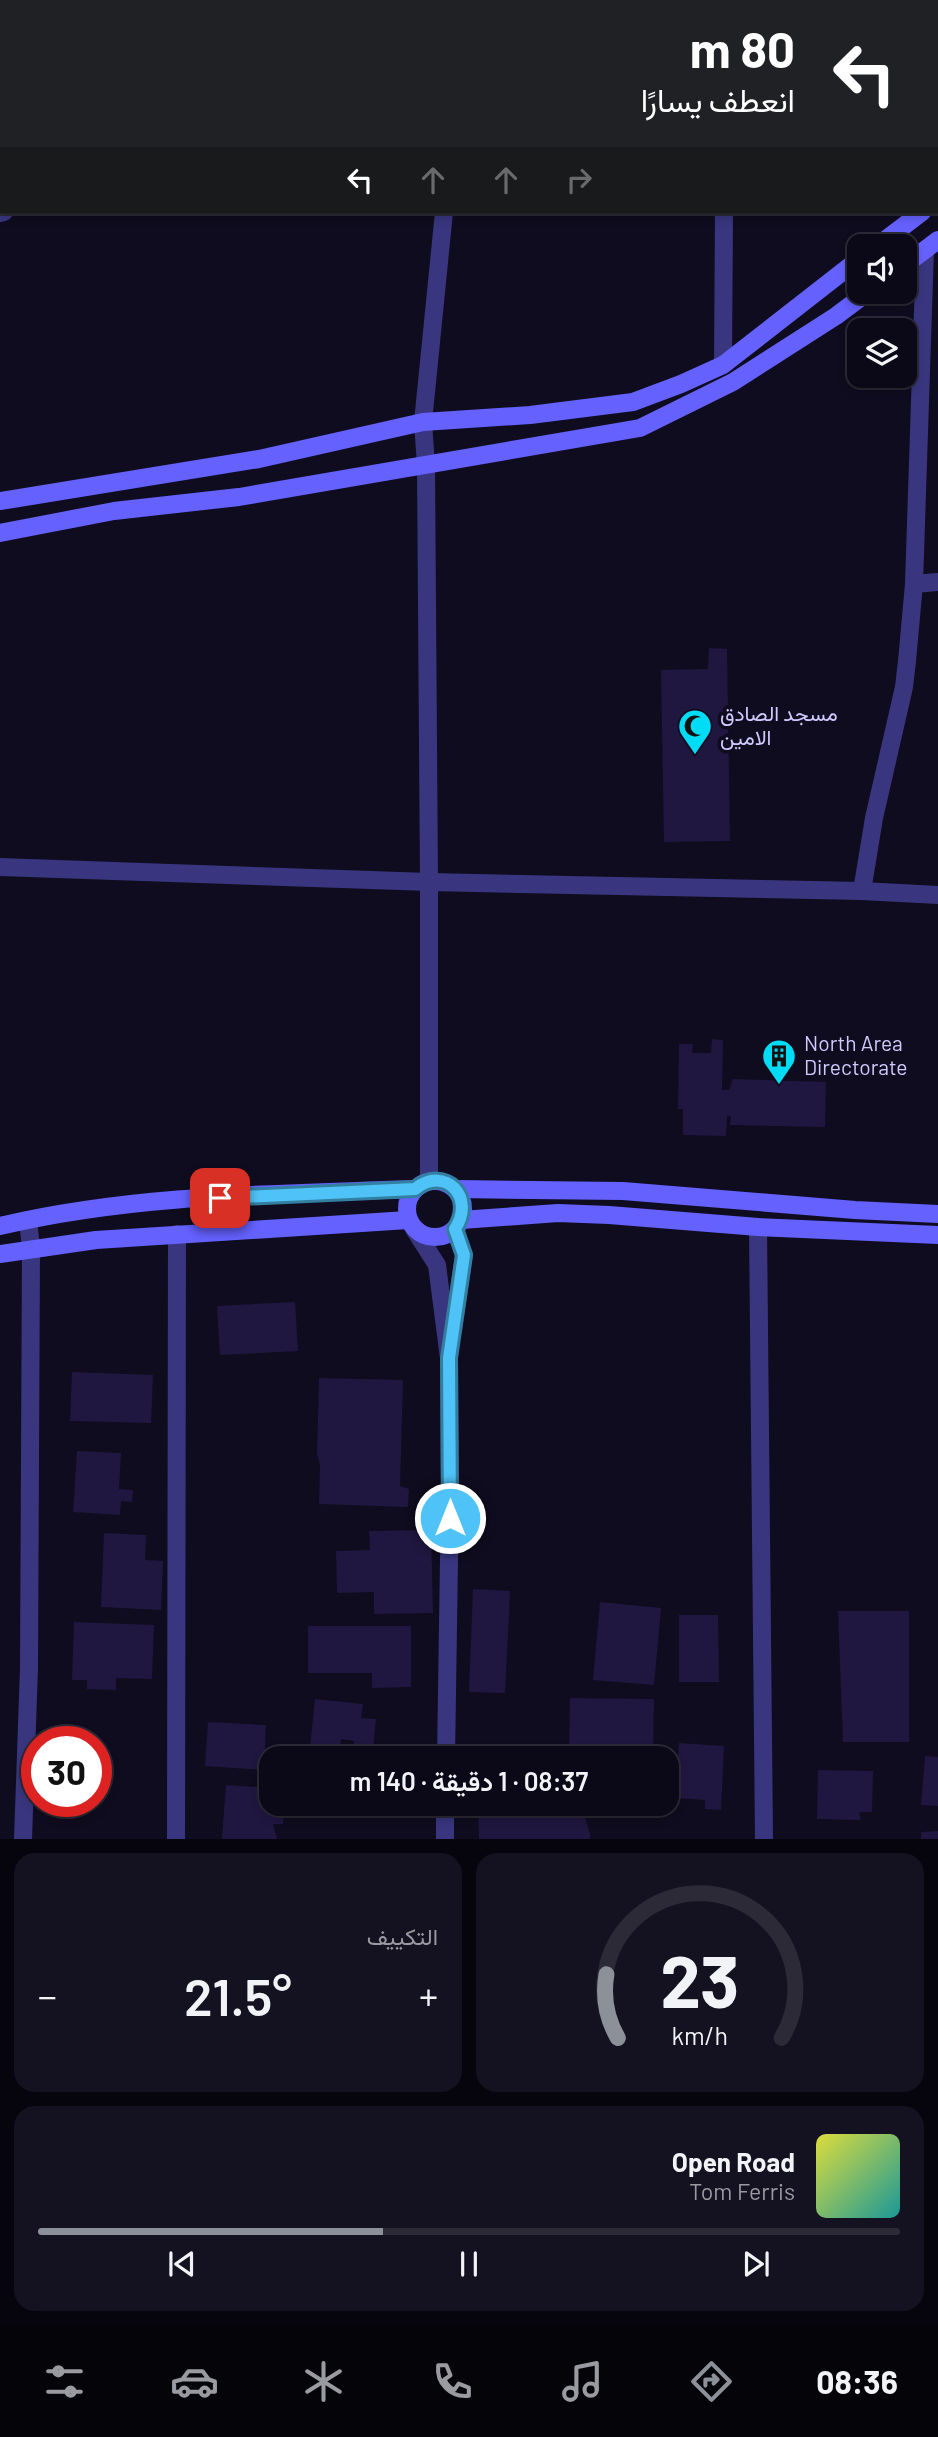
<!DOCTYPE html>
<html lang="ar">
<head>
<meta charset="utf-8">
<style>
	body { margin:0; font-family:Barlow,Vazirmatn,sans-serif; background:#141220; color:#f1f3f6; direction:rtl; height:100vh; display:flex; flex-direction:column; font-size:26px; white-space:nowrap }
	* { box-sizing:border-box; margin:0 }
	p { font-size:23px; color:#9a9aa1 }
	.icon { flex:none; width:38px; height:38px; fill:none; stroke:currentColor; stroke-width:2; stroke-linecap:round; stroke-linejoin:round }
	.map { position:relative; height:1839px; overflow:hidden; direction:ltr }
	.panel { display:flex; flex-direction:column; gap:14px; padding:14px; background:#06050d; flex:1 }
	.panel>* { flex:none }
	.banner { position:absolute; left:0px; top:0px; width:938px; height:214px; box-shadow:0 4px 10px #0003,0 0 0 2px #2b2a36; direction:rtl; background:#202124; color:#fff; overflow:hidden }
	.tools { position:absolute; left:847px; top:234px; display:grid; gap:14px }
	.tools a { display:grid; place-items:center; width:70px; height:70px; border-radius:14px; background:#0b0917; box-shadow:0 4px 10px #0003,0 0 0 2px #2b2a36; font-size:35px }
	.speed { position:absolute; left:21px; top:1726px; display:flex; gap:14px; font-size:35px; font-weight:700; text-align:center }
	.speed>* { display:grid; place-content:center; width:91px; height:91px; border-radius:50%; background:#0b0917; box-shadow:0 4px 10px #0003,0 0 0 2px #2b2a36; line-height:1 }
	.speed .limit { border:10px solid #d22; background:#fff; color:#111 }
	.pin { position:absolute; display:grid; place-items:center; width:60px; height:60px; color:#fff; margin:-30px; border-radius:14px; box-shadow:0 4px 10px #0006 }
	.me { position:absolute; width:77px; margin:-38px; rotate:0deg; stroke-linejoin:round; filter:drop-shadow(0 0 5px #0008) }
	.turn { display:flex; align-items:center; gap:24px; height:147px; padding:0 28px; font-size:32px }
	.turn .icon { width:91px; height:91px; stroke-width:2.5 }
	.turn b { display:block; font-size:49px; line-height:60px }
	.lanes { display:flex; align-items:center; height:66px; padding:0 28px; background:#0003; justify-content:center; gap:35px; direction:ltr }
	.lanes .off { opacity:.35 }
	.big { font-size:52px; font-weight:600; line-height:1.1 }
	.panel .tile { flex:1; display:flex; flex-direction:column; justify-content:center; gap:10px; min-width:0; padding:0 24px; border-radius:21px; background:#141220 }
	.panel .dial { align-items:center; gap:0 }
	.dial svg { height:182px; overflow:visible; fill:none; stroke:#2b2a36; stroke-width:7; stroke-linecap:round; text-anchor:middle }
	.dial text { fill:#f1f3f6; stroke:none }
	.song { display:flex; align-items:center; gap:21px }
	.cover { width:84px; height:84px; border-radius:10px; background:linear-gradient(135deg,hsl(60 70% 55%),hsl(180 70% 35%)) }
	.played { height:7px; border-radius:4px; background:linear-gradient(90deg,#8c9099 40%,#2b2a36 40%) }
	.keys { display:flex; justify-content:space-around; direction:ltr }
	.heat { display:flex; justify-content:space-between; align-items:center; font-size:38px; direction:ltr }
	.panel .tiles { flex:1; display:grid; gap:14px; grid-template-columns:1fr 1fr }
	.tile:last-child { grid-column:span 2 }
	.trip { position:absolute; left:259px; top:1746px; width:420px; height:70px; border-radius:21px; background:#0b0917; box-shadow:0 4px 10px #0003,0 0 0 2px #2b2a36; font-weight:600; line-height:70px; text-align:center; direction:rtl }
	.tabs { display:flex; height:112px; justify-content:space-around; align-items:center; background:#040409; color:#9a9aa1 }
	.tabs .icon { width:49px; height:49px }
	.tabs .active { color:#8c9099 }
	.tabs b { font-size:32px; color:#f1f3f6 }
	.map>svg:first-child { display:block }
	.building { fill:#201740 }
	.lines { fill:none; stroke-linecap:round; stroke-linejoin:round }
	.street { stroke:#39367f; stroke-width:18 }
	.secondary { stroke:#6561ff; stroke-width:18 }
	.route-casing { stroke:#337fa1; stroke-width:18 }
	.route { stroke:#4fc3f7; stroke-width:12 }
	.labels { text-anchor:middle; stroke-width:7; stroke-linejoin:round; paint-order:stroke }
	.poi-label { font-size:21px; fill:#d0caff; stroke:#0f0c1f; text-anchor:start }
</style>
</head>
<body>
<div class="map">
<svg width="938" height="1839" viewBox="0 0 938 1839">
	<rect width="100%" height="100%" fill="#0f0c1f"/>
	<g class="building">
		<path d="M709,648L727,649L730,841L664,842L661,670L708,669Z"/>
		<path d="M712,1039L723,1040L722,1090H729L733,1079L826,1082L825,1127L730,1125L731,1116H727L726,1136L683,1135V1109H678L679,1044H693L692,1053H711Z"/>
		<path d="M295,1302L298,1351L220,1355L217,1306Z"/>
		<path d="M72,1372L153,1375L151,1423L70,1421Z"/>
		<path d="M319,1378L403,1380L400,1486L409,1489L408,1507L319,1504L320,1465L317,1454Z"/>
		<path d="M77,1451L121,1453L119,1489L133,1490L132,1502L121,1501L120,1515L73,1512Z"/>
		<path d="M431,1530L433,1613L374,1614V1592L337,1593L336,1551L370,1550L369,1531Z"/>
		<path d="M104,1533L146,1535L145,1560L163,1561L161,1610L101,1607Z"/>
		<path d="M473,1589L510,1591L505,1693L469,1692Z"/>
		<path d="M600,1602L661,1608L654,1685L593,1680Z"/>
		<path d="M838,1611H909V1742H843Z"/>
		<path d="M679,1615H718L719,1682H679Z"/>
		<path d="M74,1622L154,1625L152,1679L116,1678V1690L87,1689V1680H72Z"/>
		<path d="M308,1626H411V1687L372,1688V1673H308Z"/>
		<path d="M570,1698L654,1699L653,1757L569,1755Z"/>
		<path d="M315,1699L363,1704L361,1718L376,1719L372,1759H352L354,1741L341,1739L338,1759L309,1758Z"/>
		<path d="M208,1722L266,1725L264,1770L205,1766Z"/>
		<path d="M679,1743L724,1746L721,1810L705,1809V1800L675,1798Z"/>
		<path d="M925,1756L938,1757V1806L921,1805Z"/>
		<path d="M818,1770L873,1771L872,1812H859L861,1820L817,1819Z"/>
		<path d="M226,1785L271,1788V1804H284L283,1824H273L277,1839H222Z"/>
		<path d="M478,1804H583L584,1815L590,1833V1839H479Z"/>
		<path d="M938,1831V1839H921V1832Z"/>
	</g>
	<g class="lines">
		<g class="street">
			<path d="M64,2V0"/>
			<path d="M441,2V0"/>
			<path d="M730,2V0"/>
			<path d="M0,213L4,212"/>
			<path d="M723,365L724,212"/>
			<path d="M914,584L938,582"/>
			<path d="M0,867L429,882L862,891L938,895"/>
			<path d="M862,891L874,818L904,687L907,661L914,584L925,250"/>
			<path d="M429,1181V882L426,465L423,422L444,212"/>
			<path d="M758,1227L764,1839"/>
			<path d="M414,1229L437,1265L449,1358L450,1492L446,1759"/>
			<path d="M453,1330L464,1255L455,1229"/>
			<path d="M23,1839L29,1668L31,1248L28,1220"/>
			<path d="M176,1839L177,1234"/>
			<path d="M445,1839V1804"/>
		</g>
		<g class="secondary">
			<path d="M936,201L938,199"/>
			<path d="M876,247L922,212"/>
			<path d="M905,265L938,240"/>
			<path d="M0,501L259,459L423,422L530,415L633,402L681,384L723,365L859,259"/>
			<path d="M0,533L114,511L239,497L640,428L733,382L836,316L868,292"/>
			<circle cx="435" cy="1209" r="28"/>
			<path d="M455,1189L623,1191L855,1210L938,1214"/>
			<path d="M461,1220L558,1213L609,1215L758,1227L938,1235"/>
			<path d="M0,1226C135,1194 277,1194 415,1189"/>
			<path d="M0,1254L96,1240L408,1220"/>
		</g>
	</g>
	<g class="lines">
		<g class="route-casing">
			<path id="route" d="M220,1198L415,1189C445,1165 476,1197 455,1229L464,1255L449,1358L450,1518"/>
		</g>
		<use href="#route" class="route"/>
	</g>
	<defs>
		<g id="mosque-pin" transform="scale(1.75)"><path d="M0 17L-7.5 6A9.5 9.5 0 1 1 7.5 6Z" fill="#00dcf5" stroke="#0f0c1f"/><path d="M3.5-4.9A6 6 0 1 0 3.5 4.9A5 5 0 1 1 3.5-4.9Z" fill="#111"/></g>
		<g id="building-pin" transform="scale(1.75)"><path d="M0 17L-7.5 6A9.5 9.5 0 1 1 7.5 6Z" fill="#00dcf5" stroke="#0f0c1f"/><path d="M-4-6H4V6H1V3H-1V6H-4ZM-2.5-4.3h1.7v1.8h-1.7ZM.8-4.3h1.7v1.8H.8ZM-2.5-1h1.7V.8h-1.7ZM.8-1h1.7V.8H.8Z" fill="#111"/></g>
	</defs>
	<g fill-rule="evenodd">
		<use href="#mosque-pin" x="695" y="726"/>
		<use href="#building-pin" x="779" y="1056"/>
	</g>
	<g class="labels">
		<g class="poi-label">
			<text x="720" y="721">مسجد الصادق<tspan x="720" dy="24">الامين</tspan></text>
			<text x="804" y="1051">North Area<tspan x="804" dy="24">Directorate</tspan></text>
		</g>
	</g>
</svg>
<div class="tools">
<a><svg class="icon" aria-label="sound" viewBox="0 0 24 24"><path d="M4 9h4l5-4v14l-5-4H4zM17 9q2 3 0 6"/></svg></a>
<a><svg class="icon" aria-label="layers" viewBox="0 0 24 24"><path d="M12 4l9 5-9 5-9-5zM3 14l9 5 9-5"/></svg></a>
</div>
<div class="speed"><div class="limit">30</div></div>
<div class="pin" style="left:220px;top:1198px;background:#d93025"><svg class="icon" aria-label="arrive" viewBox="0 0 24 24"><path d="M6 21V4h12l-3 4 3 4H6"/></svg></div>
<svg class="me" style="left:450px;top:1518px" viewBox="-20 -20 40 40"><circle r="17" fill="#4fc3f7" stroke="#fff" stroke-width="3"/><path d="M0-11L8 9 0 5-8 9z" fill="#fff"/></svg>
<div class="trip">08:37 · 1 دقيقة · 140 m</div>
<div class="banner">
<div class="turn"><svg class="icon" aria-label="left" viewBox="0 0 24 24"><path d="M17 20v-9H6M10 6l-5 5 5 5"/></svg><div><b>80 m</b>انعطف يسارًا</div></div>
<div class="lanes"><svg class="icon" aria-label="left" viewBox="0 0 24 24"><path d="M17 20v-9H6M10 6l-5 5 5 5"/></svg><svg class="icon off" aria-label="ahead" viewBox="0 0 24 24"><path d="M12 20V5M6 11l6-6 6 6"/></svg><svg class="icon off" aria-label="ahead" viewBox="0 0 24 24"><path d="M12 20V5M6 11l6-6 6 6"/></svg><svg class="icon off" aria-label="right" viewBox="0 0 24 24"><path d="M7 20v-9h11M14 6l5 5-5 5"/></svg></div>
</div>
</div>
<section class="panel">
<div class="tiles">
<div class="tile dial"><svg viewBox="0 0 100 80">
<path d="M14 69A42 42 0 1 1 86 69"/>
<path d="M14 69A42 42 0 0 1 9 41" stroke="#8c9099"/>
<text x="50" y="56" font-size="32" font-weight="700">23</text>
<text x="50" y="72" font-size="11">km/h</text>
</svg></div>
<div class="tile"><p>التكييف</p>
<div class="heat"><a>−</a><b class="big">21.5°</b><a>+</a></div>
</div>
<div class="tile">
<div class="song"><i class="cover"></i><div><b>Open Road</b><p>Tom Ferris</p></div></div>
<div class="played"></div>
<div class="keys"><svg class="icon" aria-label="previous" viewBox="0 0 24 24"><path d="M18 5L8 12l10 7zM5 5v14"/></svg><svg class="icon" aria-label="pause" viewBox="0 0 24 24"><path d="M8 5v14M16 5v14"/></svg><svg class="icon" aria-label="next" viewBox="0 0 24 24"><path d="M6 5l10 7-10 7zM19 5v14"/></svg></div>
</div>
</div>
</section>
<nav class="tabs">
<b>08:36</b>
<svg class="icon active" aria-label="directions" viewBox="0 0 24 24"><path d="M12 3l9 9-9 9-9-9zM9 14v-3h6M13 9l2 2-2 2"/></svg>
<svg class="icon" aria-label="music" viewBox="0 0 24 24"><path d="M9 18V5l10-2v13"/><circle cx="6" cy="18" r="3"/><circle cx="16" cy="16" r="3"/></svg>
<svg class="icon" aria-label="phone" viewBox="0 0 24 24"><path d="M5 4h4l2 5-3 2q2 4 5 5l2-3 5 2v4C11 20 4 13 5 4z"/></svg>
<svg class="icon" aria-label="climate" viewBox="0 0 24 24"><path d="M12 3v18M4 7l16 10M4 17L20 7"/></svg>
<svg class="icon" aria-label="car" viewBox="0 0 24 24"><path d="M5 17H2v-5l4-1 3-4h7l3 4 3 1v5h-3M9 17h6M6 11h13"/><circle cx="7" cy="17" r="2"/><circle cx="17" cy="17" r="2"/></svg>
<svg class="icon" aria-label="filters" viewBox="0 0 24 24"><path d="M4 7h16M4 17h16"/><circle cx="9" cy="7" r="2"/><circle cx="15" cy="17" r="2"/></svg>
</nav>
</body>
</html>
